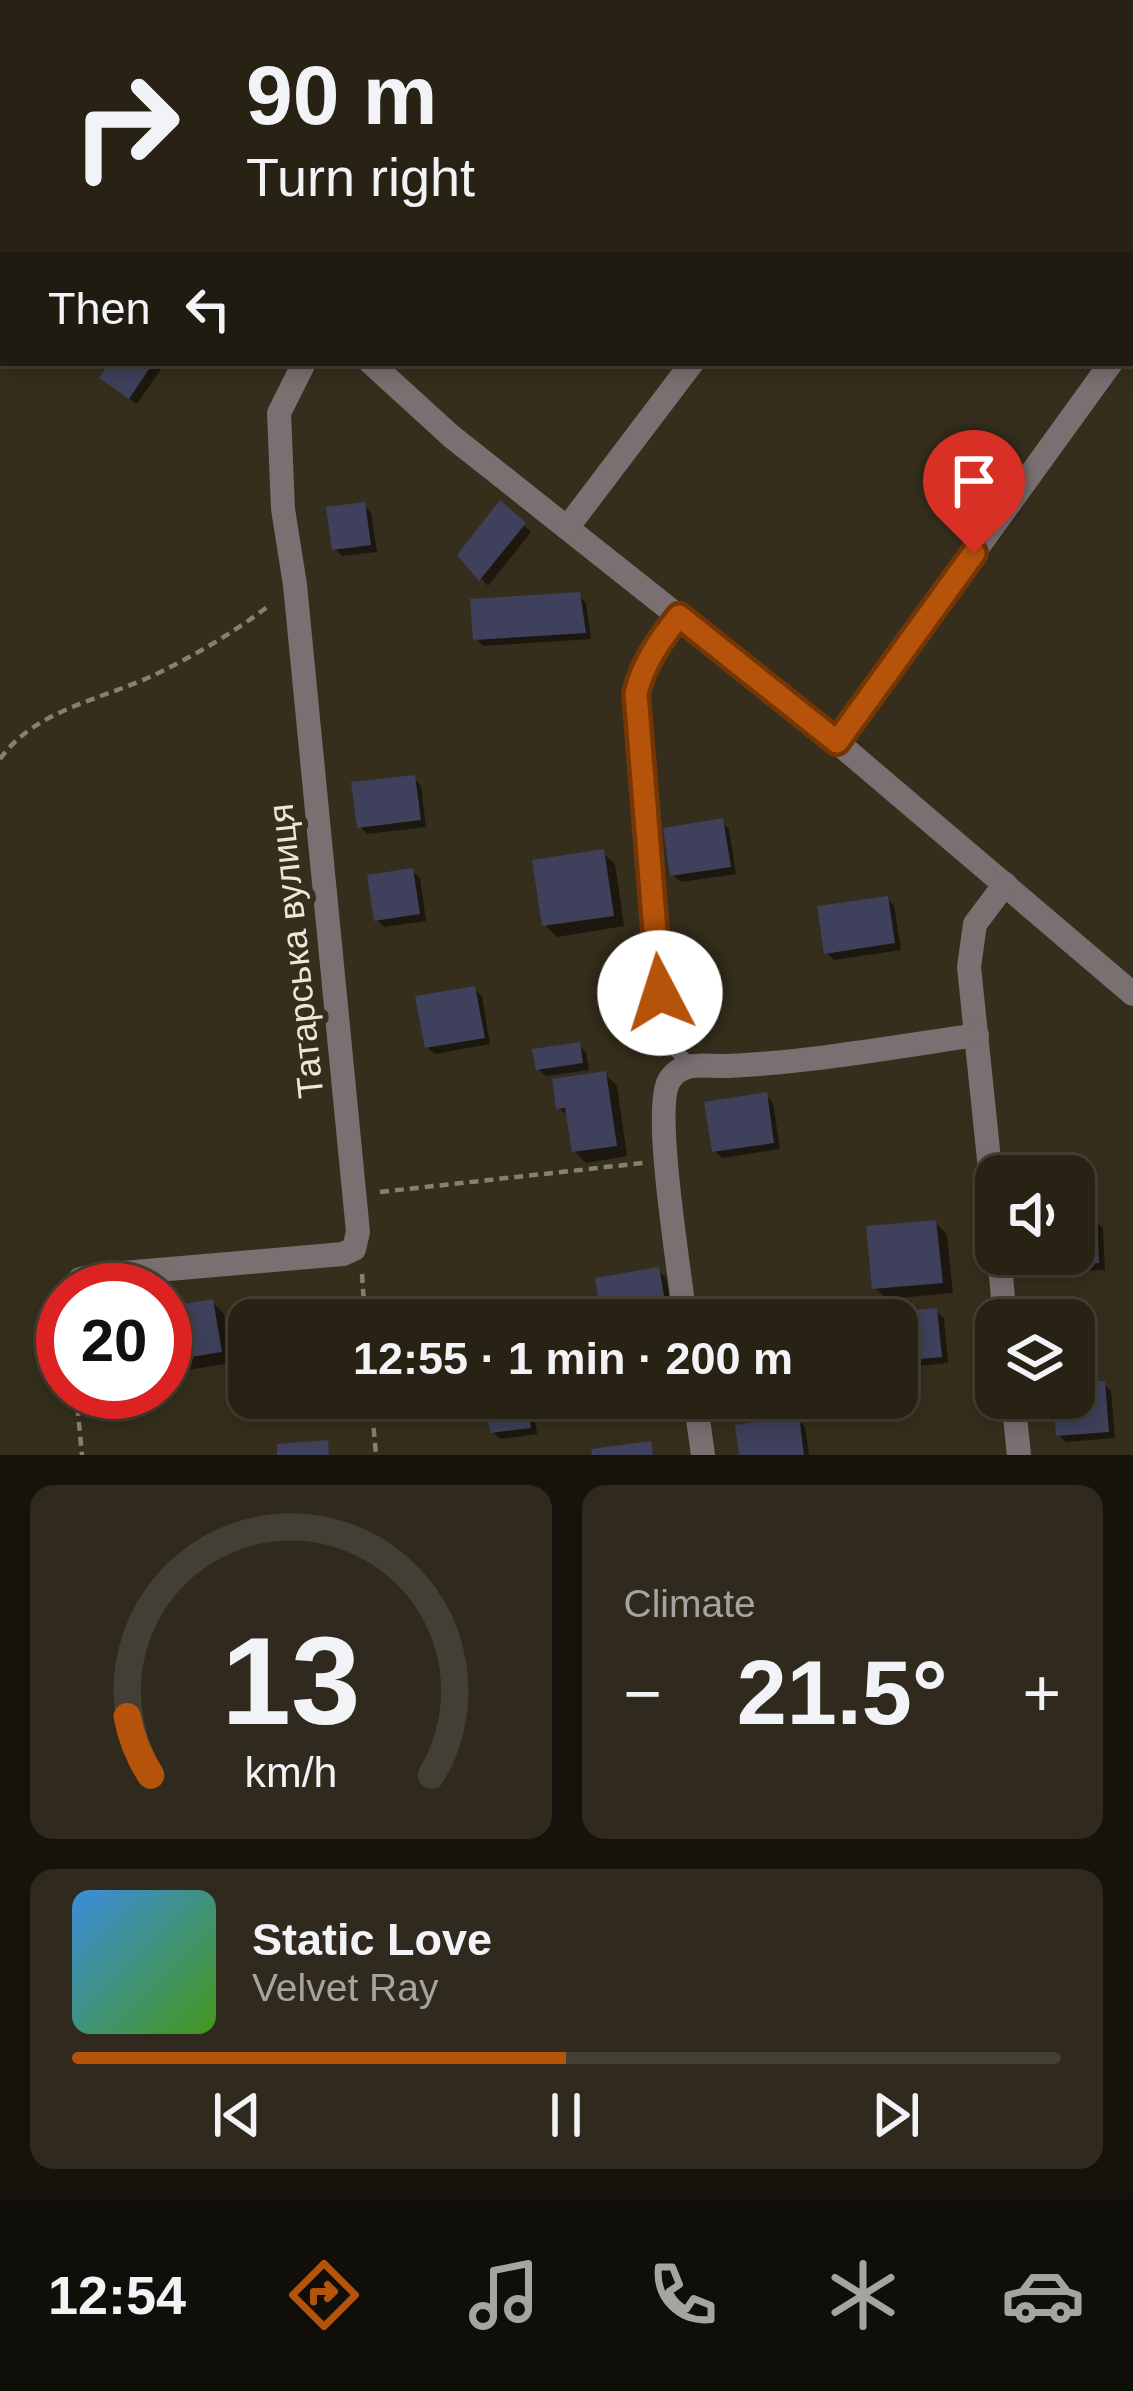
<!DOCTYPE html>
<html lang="en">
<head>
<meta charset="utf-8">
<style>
	body { margin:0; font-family:Arial,sans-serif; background:#302a1e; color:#f1f3f6; height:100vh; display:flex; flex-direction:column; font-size:45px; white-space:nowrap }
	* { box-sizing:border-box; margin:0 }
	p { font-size:39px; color:#a5a4a0 }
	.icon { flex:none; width:66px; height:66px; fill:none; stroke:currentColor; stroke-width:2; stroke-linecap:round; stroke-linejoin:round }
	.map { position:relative; height:1455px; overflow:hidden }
	.drawer { display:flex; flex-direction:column; gap:30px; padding:30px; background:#16130c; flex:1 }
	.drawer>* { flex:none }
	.hud { position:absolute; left:0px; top:0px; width:1134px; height:366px; box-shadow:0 6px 18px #0003,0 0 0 3px #443f34; background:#282215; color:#f1f3f6; overflow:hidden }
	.tools { position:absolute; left:975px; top:1155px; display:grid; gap:24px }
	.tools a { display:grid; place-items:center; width:120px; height:120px; border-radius:24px; background:#282215; box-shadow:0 6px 18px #0003,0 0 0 3px #443f34; font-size:60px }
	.speed { position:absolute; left:36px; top:1263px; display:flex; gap:24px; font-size:60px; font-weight:700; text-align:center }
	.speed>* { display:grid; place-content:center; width:156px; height:156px; border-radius:50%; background:#282215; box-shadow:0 6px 18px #0003,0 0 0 3px #443f34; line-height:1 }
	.speed .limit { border:18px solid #d22; background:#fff; color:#111 }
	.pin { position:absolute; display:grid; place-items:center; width:102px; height:102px; color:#fff; margin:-123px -51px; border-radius:50% 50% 50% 0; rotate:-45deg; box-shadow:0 0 12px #0007 }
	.pin .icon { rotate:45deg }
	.me { position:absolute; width:132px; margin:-66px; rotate:355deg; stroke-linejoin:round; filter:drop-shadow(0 0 9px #0008) }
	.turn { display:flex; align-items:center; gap:42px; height:252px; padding:0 48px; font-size:54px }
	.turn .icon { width:156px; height:156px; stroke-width:2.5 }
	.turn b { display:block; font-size:84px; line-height:102px }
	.then { display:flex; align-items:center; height:114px; padding:0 48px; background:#0003; gap:24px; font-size:45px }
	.big { font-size:90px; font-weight:700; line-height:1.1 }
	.drawer .tile { flex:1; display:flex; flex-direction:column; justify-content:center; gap:18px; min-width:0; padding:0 42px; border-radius:24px; background:#302a1e }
	.drawer .dial { align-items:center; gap:0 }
	.dial svg { height:312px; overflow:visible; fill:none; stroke:#443f34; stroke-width:7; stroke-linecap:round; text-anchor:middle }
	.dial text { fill:#f1f3f6; stroke:none }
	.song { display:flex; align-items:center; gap:36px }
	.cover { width:144px; height:144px; border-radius:18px; background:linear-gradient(135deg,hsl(210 70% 55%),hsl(100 70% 35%)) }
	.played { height:12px; border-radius:6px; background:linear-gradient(90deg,#b45309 50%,#443f34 50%) }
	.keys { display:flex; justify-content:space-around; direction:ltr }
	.heat { display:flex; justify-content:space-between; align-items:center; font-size:66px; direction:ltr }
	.drawer .tiles { flex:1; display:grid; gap:30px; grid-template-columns:1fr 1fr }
	.tile:last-child { grid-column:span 2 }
	.trip { position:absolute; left:228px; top:1299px; width:690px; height:120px; border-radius:24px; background:#282215; box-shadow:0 6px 18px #0003,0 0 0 3px #443f34; font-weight:700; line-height:120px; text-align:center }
	.tabs { display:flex; height:192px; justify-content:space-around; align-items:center; background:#100e08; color:#a5a4a0 }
	.tabs .icon { width:84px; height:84px }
	.tabs .on { color:#b45309 }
	.tabs b { font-size:54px; color:#f1f3f6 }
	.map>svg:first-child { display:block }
	.shadow { fill:#0007 }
	.building { fill:#3e405c }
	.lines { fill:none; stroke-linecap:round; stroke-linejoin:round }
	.path { stroke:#858070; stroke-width:4.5; stroke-dasharray:9 6; stroke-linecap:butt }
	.service { stroke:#7a6f71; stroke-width:14 }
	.minor { stroke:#7a6f71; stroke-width:24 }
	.tertiary { stroke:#7a6f71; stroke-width:24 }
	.route-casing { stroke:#753606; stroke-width:30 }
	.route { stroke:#b45309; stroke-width:21 }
	.labels { text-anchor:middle; stroke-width:12; stroke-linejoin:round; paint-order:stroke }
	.street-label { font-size:36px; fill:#ebe7db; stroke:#352e1c }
</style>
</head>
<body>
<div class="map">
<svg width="1133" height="1455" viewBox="0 0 1133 1455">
	<rect width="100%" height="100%" fill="#352e1c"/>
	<g class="shadow">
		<path d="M113,363H165L137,404L110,385Z"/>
		<path d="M501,504L531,532L488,586L461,555Z"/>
		<path d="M364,505L371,513L377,552L342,556L335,549Z"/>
		<path d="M579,596L586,603L591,639L483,646L476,638Z"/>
		<path d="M414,778L421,786L426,827L367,834L359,826Z"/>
		<path d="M722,822L729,829L736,874L681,882L673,875Z"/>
		<path d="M603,853L615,864L624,926L557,937L545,925Z"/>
		<path d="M412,871L420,878L426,921L384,927L377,920Z"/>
		<path d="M887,899L894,906L901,950L834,960L826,952Z"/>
		<path d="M474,989L482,996L490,1044L435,1054L427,1047Z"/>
		<path d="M579,1045L586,1052L589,1070L546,1076L538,1069Z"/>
		<path d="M605,1074L617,1086L627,1156L586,1163L574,1151L570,1118L559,1108Z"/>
		<path d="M766,1095L773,1103L780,1149L722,1158L715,1151Z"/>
		<path d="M1095,1221L1103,1228L1105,1270L1054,1272L1047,1265L1046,1254H1074V1222Z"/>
		<path d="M935,1223L947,1234L953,1293L887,1299L875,1288Z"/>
		<path d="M658,1270L666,1278L673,1320H605L598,1280Z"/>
		<path d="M212,1302L224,1314L232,1363L168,1373L165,1310Z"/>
		<path d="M936,1311L944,1318L948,1363L897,1368V1320H882Z"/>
		<path d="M1104,1384L1111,1391L1115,1438L1066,1442L1059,1435L1056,1398H1074V1386Z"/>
		<path d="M488,1398H532L537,1434L500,1439L493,1432Z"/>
		<path d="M798,1420L805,1427L809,1455H742Z"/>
	</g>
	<g class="building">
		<path d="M109,363H153L129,399L99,378Z"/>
		<path d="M500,500L526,523L479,581L457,555Z"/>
		<path d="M365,502L371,545L332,550L326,507Z"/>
		<path d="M580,592L586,633L473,640L470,599Z"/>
		<path d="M415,775L421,820L357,828L351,782Z"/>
		<path d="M723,818L731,867L670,876L663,828Z"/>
		<path d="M604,849L614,916L542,926L532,860Z"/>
		<path d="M413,868L420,914L374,921L367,875Z"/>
		<path d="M888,896L895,943L824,954L817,906Z"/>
		<path d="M475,986L485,1038L425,1048L415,996Z"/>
		<path d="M580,1042L583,1063L536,1070L532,1049Z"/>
		<path d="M606,1071L617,1146L572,1152L565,1108L556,1109L552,1079Z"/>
		<path d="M767,1092L774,1143L712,1152L704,1102Z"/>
		<path d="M1097,1218L1099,1263L1044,1266L1043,1254H1074V1219Z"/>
		<path d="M936,1220L943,1283L872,1289L866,1226Z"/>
		<path d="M659,1267L668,1318L602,1320L595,1278Z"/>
		<path d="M213,1299L222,1352L165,1361V1307Z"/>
		<path d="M937,1308L942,1357L897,1361V1320H879V1313Z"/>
		<path d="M1105,1381L1109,1432L1056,1436L1053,1398H1074V1383Z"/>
		<path d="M485,1398H527L531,1428L490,1433Z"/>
		<path d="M799,1416L804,1455H739L735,1425Z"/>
		<path d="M328,1440L329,1455H277V1444Z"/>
		<path d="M651,1441L653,1455H592L591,1449Z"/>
	</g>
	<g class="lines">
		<g class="path">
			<path d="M0,759C35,710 100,700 152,676C194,656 235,632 271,604"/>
			<path d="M380,1192L643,1163"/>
			<path d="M362,1274L365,1320"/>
			<path d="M76,1392L82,1455"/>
			<path d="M371,1398L376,1455"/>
		</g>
		<path class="service" d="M679,616L643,665L636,693L664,1036L689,1065"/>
		<g class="minor">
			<path d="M117,0V3"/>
			<path d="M962,3L964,0"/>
			<path d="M1131,336L1133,333"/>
			<path d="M371,363L451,436L837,742L1133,994"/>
			<path d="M567,528L692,363"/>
			<path d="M837,742L1111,363"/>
			<path d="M996,1227L969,967L975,924L1005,884"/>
			<path d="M999,1254L1005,1320"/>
			<path d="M72,1290L80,1279L100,1275L343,1254L354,1249L358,1232L295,585L283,509L279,413L304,363"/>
			<path d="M685,1320C681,1278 652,1110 669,1081C682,1059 707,1067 728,1066C811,1062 895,1047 977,1035"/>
			<path d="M695,1398L703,1455"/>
			<path d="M1013,1398L1019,1455"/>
		</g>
		<g class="tertiary">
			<path d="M537,3L540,0"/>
			<path d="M0,97L3,95"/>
		</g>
	</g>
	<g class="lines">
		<g class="route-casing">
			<path id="route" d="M660,993L636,693C644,662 659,641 679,616L837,742L974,553"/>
		</g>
		<use href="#route" class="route"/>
	</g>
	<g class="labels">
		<g class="street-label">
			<text transform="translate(295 951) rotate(-96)" y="13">Татарська вулиця</text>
		</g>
	</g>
</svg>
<div class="tools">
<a><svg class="icon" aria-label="sound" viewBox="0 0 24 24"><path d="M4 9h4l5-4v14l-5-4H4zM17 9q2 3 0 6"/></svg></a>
<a><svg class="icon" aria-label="layers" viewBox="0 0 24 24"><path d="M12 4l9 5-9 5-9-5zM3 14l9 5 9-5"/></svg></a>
</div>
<div class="speed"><div class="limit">20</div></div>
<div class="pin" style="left:974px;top:553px;background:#d93025"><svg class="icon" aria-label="arrive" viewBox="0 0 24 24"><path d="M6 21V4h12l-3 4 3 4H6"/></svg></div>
<svg class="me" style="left:660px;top:993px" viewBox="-20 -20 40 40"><circle r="19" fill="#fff"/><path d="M0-13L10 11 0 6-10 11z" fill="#b45309"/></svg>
<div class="trip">12:55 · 1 min · 200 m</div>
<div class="hud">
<div class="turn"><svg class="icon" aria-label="right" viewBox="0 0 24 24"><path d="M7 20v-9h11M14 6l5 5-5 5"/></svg><div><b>90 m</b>Turn right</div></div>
<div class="then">Then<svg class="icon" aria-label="left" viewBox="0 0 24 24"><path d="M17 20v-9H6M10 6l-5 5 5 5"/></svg></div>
</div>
</div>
<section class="drawer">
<div class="tiles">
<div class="tile dial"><svg viewBox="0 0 100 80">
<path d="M14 69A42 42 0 1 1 86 69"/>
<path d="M14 69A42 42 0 0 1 8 54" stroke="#b45309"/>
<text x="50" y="56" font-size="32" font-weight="700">13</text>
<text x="50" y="72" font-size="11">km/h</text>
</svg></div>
<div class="tile"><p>Climate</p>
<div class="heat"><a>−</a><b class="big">21.5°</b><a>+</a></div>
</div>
<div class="tile">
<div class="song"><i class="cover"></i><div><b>Static Love</b><p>Velvet Ray</p></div></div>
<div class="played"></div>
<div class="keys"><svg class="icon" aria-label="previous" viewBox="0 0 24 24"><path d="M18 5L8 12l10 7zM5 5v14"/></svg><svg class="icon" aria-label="pause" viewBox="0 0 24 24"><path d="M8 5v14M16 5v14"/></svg><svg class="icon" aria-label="next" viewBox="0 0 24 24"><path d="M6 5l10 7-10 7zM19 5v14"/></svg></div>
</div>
</div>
</section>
<nav class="tabs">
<b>12:54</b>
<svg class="icon on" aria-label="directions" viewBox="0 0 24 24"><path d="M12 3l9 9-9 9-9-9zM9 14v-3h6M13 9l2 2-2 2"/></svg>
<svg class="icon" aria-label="music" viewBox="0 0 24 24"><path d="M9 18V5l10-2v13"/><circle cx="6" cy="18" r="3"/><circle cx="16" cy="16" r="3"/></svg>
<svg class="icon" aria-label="phone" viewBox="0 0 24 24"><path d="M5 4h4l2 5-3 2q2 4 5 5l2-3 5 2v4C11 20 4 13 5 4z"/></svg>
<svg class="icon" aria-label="climate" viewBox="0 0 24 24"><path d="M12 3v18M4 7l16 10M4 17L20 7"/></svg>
<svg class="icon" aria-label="car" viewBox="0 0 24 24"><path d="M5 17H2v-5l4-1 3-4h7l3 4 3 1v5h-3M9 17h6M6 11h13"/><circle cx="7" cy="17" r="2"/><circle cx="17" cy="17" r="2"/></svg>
</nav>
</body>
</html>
